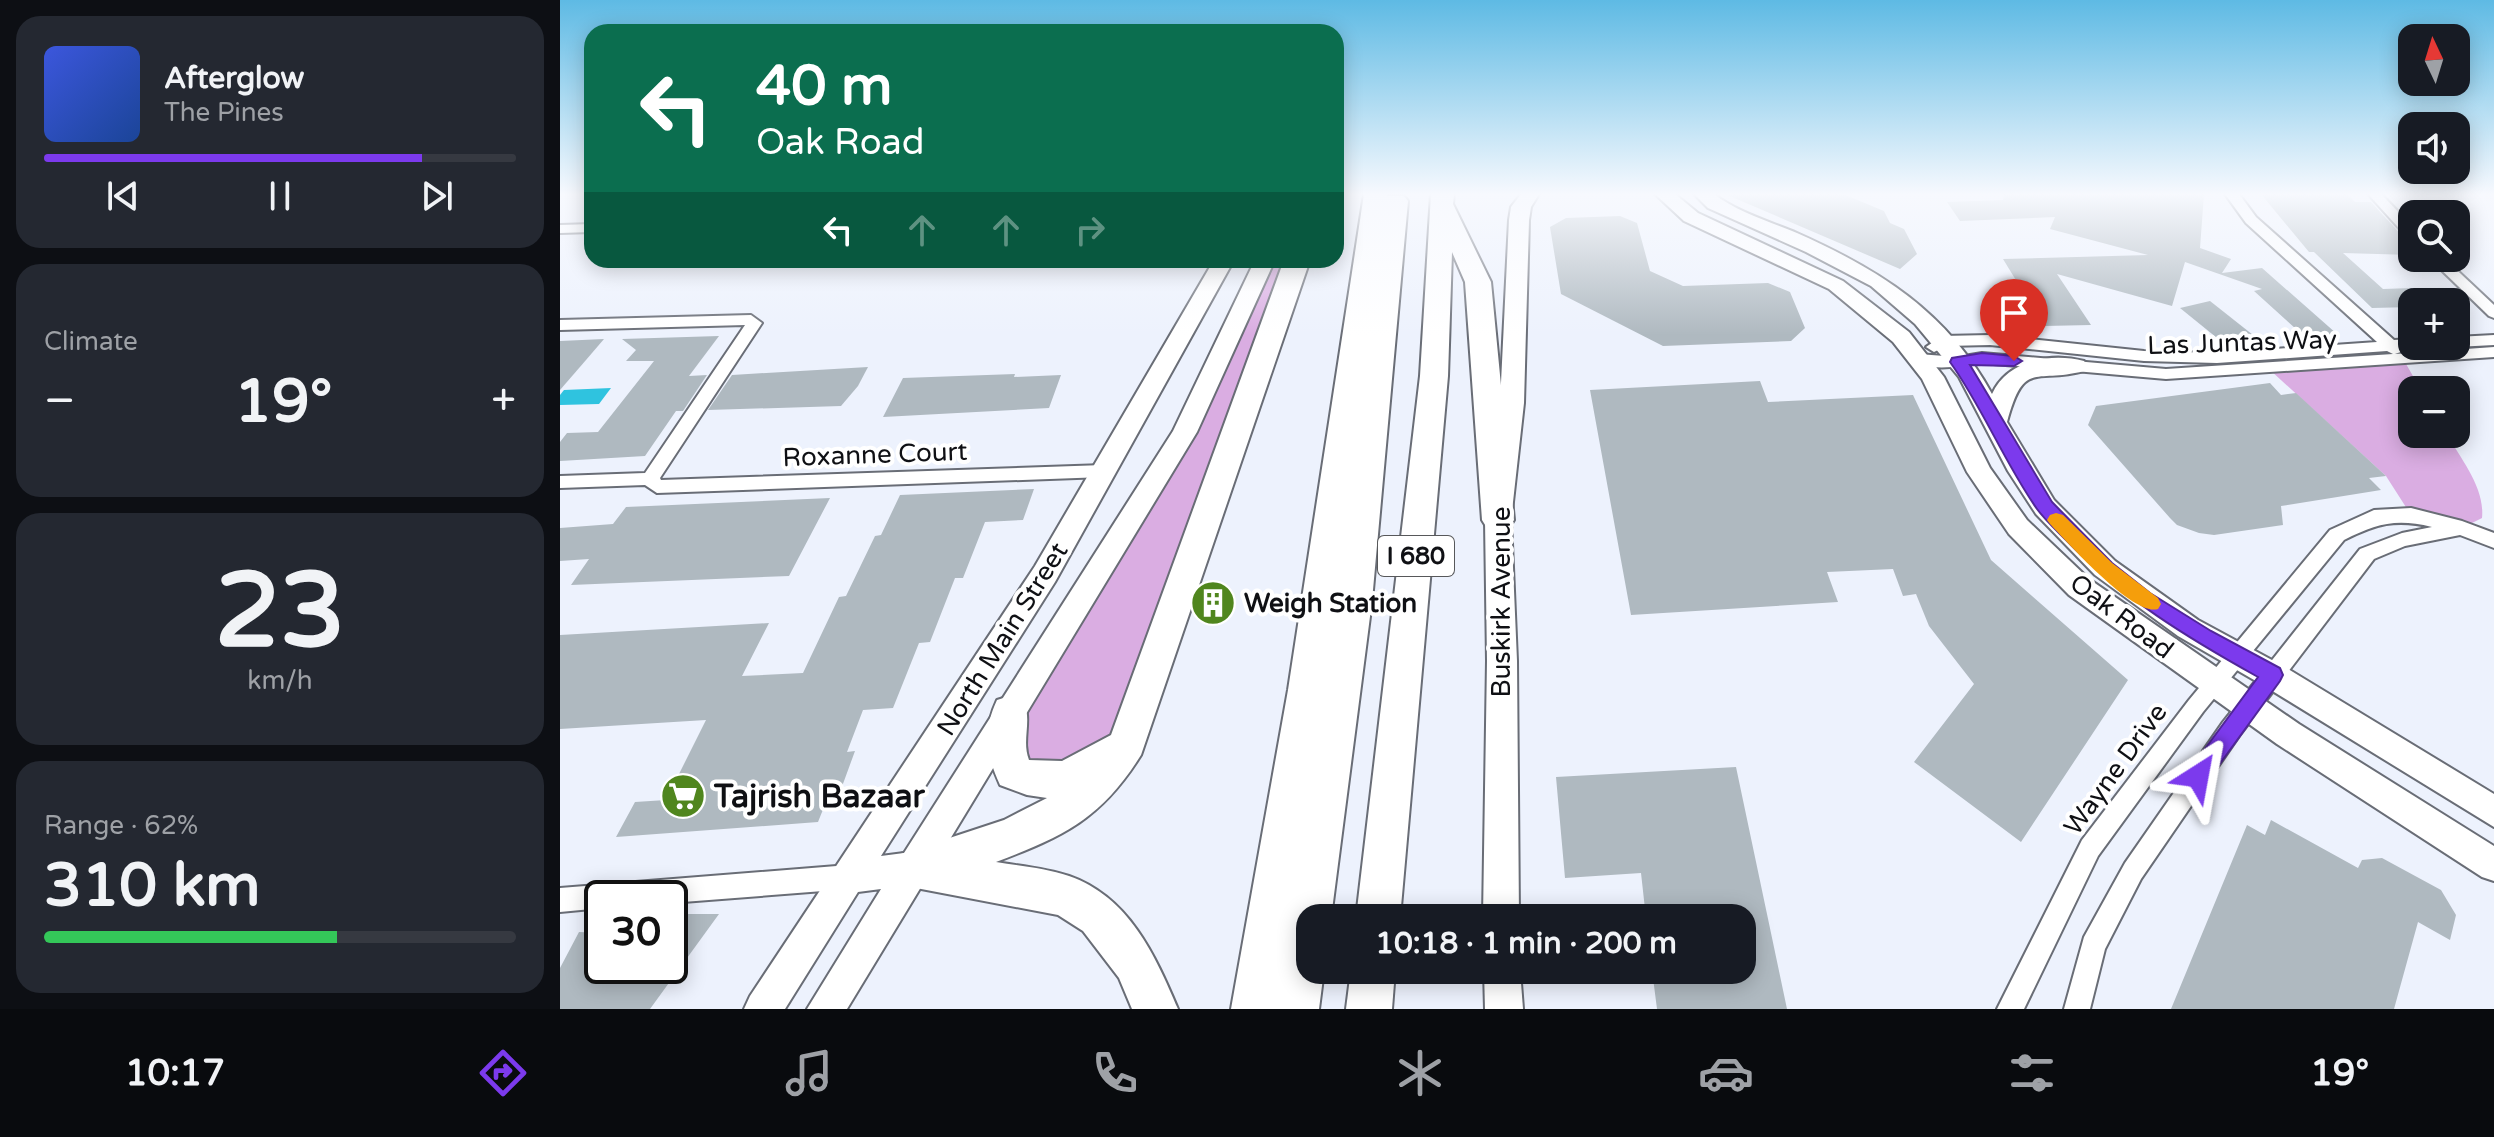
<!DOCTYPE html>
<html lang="en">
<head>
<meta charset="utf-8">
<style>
	body { margin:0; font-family:"Varela Round",sans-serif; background:#242831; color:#f1f3f6; height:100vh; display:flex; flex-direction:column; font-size:30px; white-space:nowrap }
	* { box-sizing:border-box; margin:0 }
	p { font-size:26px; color:#9ea1a6 }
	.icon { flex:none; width:44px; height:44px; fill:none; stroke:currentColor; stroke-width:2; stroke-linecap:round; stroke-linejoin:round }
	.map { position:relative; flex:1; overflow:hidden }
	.sheet { display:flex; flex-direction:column; gap:16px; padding:16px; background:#0d0f14; width:560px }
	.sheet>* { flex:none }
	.banner { position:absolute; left:24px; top:24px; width:760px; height:244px; border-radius:24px; box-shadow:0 4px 20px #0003; background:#0b6e4f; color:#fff; overflow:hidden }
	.needle { width:52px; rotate:356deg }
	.tools { position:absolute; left:1838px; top:24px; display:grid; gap:16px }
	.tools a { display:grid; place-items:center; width:72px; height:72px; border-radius:16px; background:#171b24; box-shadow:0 4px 20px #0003; font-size:40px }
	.speed { position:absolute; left:24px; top:880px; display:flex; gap:16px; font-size:40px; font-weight:700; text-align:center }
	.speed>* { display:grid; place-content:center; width:104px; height:104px; border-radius:50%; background:#171b24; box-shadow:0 4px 20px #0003; line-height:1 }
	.speed .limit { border:4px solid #111; border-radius:12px; background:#fff; color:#111 }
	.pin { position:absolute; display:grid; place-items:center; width:68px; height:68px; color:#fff; margin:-82px -34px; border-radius:50% 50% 50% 0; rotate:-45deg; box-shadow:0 0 8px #0007 }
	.pin .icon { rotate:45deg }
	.me { position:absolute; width:88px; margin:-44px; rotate:34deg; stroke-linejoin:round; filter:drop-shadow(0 0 6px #0008) }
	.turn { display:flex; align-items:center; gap:28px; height:168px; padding:0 40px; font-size:36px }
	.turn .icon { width:104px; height:104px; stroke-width:2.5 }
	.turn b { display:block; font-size:56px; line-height:68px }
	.lanes { display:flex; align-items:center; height:76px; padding:0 40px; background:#0003; justify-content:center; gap:40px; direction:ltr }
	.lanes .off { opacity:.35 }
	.big { font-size:60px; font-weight:700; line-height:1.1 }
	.sheet .card { flex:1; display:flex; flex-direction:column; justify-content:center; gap:12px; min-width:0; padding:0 28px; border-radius:24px; background:#242831 }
	.sheet .dial { align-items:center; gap:0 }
	.dial b { font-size:104px; line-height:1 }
	.song { display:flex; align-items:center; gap:24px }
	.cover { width:96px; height:96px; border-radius:12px; background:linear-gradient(135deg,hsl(230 70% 55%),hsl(220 70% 35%)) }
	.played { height:8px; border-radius:4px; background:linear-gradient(90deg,#7c3aed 80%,#363941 80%) }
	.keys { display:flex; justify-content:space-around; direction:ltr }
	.heat { display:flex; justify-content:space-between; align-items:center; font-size:44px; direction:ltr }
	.charge { height:12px; border-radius:6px; background:linear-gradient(90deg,#34c759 62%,#363941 0) }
	.trip { position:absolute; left:736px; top:904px; width:460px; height:80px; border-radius:24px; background:#171b24; box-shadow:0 4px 20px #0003; font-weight:700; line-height:80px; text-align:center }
	.menu { display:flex; height:128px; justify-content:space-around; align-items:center; background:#090b0e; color:#9ea1a6 }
	.menu .icon { width:56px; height:56px }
	.menu .active { color:#7c3aed }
	.menu b { font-size:36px; color:#f1f3f6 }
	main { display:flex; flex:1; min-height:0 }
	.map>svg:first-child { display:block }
	.green { fill:#daade2 }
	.water { fill:#2fc3df }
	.building { fill:#afb9c0 }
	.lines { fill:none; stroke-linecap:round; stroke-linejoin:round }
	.street-casing { stroke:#696d76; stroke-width:4 }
	.secondary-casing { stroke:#696d76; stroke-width:4 }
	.highway-casing { stroke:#696d76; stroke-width:4 }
	.street { fill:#fff; fill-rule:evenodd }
	.secondary { fill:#fff; fill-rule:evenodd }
	.highway { fill:#fff; fill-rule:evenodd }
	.route { fill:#7c3aed; stroke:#51269a; stroke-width:2 }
	.slow { fill:#f59e0b }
	.labels { text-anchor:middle; stroke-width:8; stroke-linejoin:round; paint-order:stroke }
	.shield { fill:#fff; stroke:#57585a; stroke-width:2 }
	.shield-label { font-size:24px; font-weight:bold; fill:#0f1014 }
	.street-label { font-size:26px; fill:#0f1014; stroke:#fff }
	.poi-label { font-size:26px; font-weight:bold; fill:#0f1014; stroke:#fff; text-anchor:start }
	.near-poi-label { font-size:32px; font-weight:bold; fill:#0f1014; stroke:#fff; text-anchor:start }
</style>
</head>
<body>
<main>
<section class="sheet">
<div class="card">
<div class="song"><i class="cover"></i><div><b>Afterglow</b><p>The Pines</p></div></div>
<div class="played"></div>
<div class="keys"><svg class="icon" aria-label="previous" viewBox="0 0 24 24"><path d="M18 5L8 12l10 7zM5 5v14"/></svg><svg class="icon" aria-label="pause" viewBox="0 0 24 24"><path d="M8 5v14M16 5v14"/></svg><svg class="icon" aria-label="next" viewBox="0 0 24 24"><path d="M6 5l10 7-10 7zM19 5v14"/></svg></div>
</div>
<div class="card"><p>Climate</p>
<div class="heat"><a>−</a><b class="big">19°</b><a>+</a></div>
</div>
<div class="card dial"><b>23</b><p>km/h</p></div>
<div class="card"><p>Range · 62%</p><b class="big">310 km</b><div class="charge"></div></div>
</section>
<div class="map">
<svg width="1934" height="1009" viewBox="0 0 1934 1009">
	<rect width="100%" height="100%" fill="#edf2fd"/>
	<g class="green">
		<path d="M708,260H737L567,743L473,782L450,712L625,432Z"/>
		<path d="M1842,357L1861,390H1852V434H1887C1901,460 1925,487 1922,518L1902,528L1851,515L1826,476L1709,369Z"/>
	</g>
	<path class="water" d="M51,388L39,404L0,405V395L4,390Z"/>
	<g class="building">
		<path d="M1165,194H1283L1324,211L1330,223L1344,229L1357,254L1340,269Z"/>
		<path d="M1444,194H1644L1640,248L1671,259L1662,273L1702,268L1777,334L1746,338L1694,291L1702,289L1625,262L1612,306L1497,274L1531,325L1484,326L1443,259L1588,255L1490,229L1495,217L1400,221L1387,202L1443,200Z"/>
		<path d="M1701,194H1787L1795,202H1811L1845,239L1852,241V255L1783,253L1823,289L1852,288V307L1812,308L1754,252H1749Z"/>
		<path d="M1060,216L1077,223L1090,271L1123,286L1208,283L1230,292L1245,328L1231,341L1103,346L1001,294L990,227L1006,218Z"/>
		<path d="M1650,301L1693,335L1662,342L1620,308Z"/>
		<path d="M159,336L129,376L147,375L123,411H116L85,456L0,461V442L7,433L38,432L94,361H66L76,350L62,339Z"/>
		<path d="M44,339L26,360L0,390V341Z"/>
		<path d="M308,367L298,386L281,406L148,410L172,375Z"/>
		<path d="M455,374L454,377L501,375L489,408L323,417L343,378Z"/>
		<path d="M1200,381L1208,402L1353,395L1431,560L1568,680L1461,842L1354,762L1414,684L1369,626L1356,594L1343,596L1333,569L1267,572L1278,602L1071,615L1030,390Z"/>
		<path d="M1710,383L1721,395L1736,393L1826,476L1809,478L1821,490L1721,506L1723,525L1654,535L1639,533L1617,525L1610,518L1528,425L1536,406Z"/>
		<path d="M474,489L463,520L425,522L403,578H395L370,642L359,643L333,708L303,710L287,752L295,751L280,792H270L258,822L56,837L75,802L106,800L146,720L0,729V635L209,623L182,676L243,673L279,597L286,596L315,536L321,535L340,495Z"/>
		<path d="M270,498L229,576L11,585L29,559L0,561V528L53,524L66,507Z"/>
		<path d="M644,592H668L662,615H638Z"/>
		<path d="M1176,767L1227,1009H1097L1092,970H1182V918H1086L1081,873L1005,878L996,777Z"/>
		<path d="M1711,820L1798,868L1802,860L1822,858L1881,890L1896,915L1890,940L1858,922L1834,1009H1611L1687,825L1705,835Z"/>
		<path d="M110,914H159L90,1009H0V968L19,932L42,933V966H110Z"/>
	</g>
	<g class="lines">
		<g class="street-casing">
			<g id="street">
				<path d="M1665,194H1679L1696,217L1834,340L1852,339V346H1858L1835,354L1934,347V357L1606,379L1422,363C1403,366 1366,373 1350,359L1358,354L1398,357L1422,353L1606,369L1833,354L1827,351L1657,363L1584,361L1430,345L1386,346L1374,352L1366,347L1382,336L1430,335L1584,351L1657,353L1817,342L1686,223Z"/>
				<path d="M1808,194H1821L1852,226V238L1847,237Z"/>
				<path d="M32,224V232L0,233V225Z"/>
				<path d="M1869,258H1884L1934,305V318L1929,316Z"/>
				<path d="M191,315L202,323L100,478L101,480L544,465L553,471L544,477L97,493L85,485L0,488V476L85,473L185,325L0,330V320Z"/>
				<path d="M1934,335V345L1896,347L1893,346H1896V337Z"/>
				<path d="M1851,508L1902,521L1934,533V548L1900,535L1845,546L1814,559L1679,736L1581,879L1545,949L1530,1009H1504L1524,937L1565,863L1663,722L1800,549L1842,533L1872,527C1835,518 1816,524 1784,540L1643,712L1538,856L1464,1009H1437L1522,840L1629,700L1770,530L1814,510Z"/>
				<path d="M289,865L297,869L301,877L297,885L289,889L110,903V898H42V908L0,912V888Z"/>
			</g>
		</g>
		<g class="secondary-casing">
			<g id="secondary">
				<path d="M961,194H979L971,207L969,220L964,403L951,520L957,661L959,918H923L927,661L925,520L940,403L949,220L951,207Z"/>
				<path d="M1095,194H1115L1138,213L1283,281L1349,332L1384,377L1430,468L1467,520L1529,579L1739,724L1934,846V881L1922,877L1717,744L1509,595L1449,534L1407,472L1362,379L1333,342L1269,289L1124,221Z"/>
				<path d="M1134,194H1154C1177,212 1211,222 1237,233C1320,270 1387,312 1432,394C1447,361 1490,352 1524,361L1527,366L1524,371C1475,384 1464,359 1447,422L1494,500L1555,561L1638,620L1723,666L1934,794V827L1701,684L1618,636L1535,575L1476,514L1448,471L1399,377L1355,324L1311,286L1246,252L1148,208Z"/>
				<path d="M654,260H674L495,582L321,856L344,853L613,431L695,260H715L637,432L287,1009H247L321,889L298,892L225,1009H184L190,996L475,566Z"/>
				<path d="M924,970H960L963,1009H925Z"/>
			</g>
		</g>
		<g class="highway-casing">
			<g id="highway">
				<path d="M804,194H827V196H844L848,201L812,601L771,918H750V970H764L759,1009H671L728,690Z"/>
				<path d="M871,194H894L893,204L931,282L954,520L949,528L938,532L927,528L922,520L905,282L892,252L888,376L840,918H796L860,376Z"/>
				<path d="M724,260H750L581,755C541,819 504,836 436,862C460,866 486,868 509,876C569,897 595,955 618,1009H572L559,978L523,931L498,915L356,888L341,882L335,868L341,854L444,820L487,798L467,795L440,785C426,754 422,732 437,700L450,696L463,700C473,720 461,740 469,760L502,761L551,735Z"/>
				<path d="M791,970H835L832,1009H786Z"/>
			</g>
		</g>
		<use href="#street" class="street"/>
		<use href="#secondary" class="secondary"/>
		<use href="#highway" class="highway"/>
	</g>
	<linearGradient id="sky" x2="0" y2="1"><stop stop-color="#5ebae4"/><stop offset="0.58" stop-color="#f7f9fe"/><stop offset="1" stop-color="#f7f9fe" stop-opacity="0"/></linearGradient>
	<rect width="1934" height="335" fill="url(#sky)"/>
	<path class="route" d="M1422,353L1454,356L1462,361L1454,366L1410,365L1492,502L1552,563L1590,593L1651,631L1720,668L1723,675L1720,681L1646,783L1638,786L1630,783L1627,776L1630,769L1698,677C1628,638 1562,598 1506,540C1496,530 1485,520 1477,509C1444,462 1423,408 1390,362L1392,358Z"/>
	<path class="slow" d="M1496,513L1503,515L1552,563L1598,598L1601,604L1598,609C1574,617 1508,543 1490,524L1487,520L1490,515Z"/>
	<defs>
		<g id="building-disc" transform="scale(2.3)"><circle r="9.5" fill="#50861e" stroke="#fff"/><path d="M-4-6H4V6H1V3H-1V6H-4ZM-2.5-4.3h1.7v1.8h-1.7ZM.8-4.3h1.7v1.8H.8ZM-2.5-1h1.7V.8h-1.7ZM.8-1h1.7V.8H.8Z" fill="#fff"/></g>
		<g id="supermarket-disc" transform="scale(2.3)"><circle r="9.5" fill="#50861e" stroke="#fff"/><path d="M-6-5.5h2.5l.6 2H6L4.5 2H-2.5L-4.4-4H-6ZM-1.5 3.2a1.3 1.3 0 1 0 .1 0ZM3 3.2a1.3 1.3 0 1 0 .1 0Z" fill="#fff"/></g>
	</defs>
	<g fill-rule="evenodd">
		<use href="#building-disc" x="653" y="603"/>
		<use href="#supermarket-disc" x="123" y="796"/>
	</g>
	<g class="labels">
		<rect class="shield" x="818" y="536" width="76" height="40" rx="6"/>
		<g class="shield-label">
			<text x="856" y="564">I 680</text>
		</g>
		<g class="street-label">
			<text transform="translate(1682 342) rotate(-2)" y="9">Las Juntas Way</text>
			<text transform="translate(315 454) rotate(-2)" y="9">Roxanne Court</text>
			<text transform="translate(941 602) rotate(-90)" y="9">Buskirk Avenue</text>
			<text transform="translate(1562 616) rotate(37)" y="9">Oak Road</text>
			<text transform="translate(442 639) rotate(-58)" y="9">North Main Street</text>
			<text transform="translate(1555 769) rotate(-54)" y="9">Wayne Drive</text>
		</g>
		<g class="poi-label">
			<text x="684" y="612">Weigh Station</text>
		</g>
		<g class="near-poi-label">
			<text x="154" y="807">Tajrish Bazaar</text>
		</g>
	</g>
</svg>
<div class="tools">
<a><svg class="needle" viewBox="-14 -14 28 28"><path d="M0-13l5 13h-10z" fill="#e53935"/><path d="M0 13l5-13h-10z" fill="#9ea1a6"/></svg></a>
<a><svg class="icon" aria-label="sound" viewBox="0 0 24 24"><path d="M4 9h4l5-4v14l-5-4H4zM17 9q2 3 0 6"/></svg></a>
<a><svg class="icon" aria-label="search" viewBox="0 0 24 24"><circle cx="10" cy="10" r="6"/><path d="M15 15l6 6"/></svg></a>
<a>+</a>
<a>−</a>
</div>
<div class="speed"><div class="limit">30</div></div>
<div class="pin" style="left:1454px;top:361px;background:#d93025"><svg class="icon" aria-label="arrive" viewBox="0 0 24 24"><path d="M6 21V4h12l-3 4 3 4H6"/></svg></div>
<svg class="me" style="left:1638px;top:776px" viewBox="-20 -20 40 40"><path d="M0-17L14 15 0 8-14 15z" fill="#7c3aed" stroke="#fff" stroke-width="4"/></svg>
<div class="trip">10:18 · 1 min · 200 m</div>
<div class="banner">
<div class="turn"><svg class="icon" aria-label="left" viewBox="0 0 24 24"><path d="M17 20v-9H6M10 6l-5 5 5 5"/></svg><div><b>40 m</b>Oak Road</div></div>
<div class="lanes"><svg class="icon" aria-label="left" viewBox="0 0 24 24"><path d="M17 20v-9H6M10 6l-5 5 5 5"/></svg><svg class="icon off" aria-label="ahead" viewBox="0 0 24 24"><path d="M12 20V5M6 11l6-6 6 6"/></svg><svg class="icon off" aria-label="ahead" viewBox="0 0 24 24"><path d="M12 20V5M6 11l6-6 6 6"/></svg><svg class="icon off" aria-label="right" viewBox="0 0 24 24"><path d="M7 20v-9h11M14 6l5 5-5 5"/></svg></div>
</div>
</div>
</main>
<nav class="menu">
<b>10:17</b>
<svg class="icon active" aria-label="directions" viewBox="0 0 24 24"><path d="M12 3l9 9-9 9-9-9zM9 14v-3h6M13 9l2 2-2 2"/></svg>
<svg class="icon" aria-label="music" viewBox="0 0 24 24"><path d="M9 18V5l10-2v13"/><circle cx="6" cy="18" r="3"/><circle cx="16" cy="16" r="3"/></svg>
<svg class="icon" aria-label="phone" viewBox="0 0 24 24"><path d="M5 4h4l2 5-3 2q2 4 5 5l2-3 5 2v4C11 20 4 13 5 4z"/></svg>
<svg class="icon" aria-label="climate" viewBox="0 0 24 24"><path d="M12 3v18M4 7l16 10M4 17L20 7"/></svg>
<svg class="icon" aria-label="car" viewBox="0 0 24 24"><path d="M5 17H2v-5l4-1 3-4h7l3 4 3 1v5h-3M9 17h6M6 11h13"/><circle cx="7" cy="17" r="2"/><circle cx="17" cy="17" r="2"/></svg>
<svg class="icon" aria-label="filters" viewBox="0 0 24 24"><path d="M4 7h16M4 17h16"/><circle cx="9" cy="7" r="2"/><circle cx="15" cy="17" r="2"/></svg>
<b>19°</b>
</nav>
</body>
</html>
